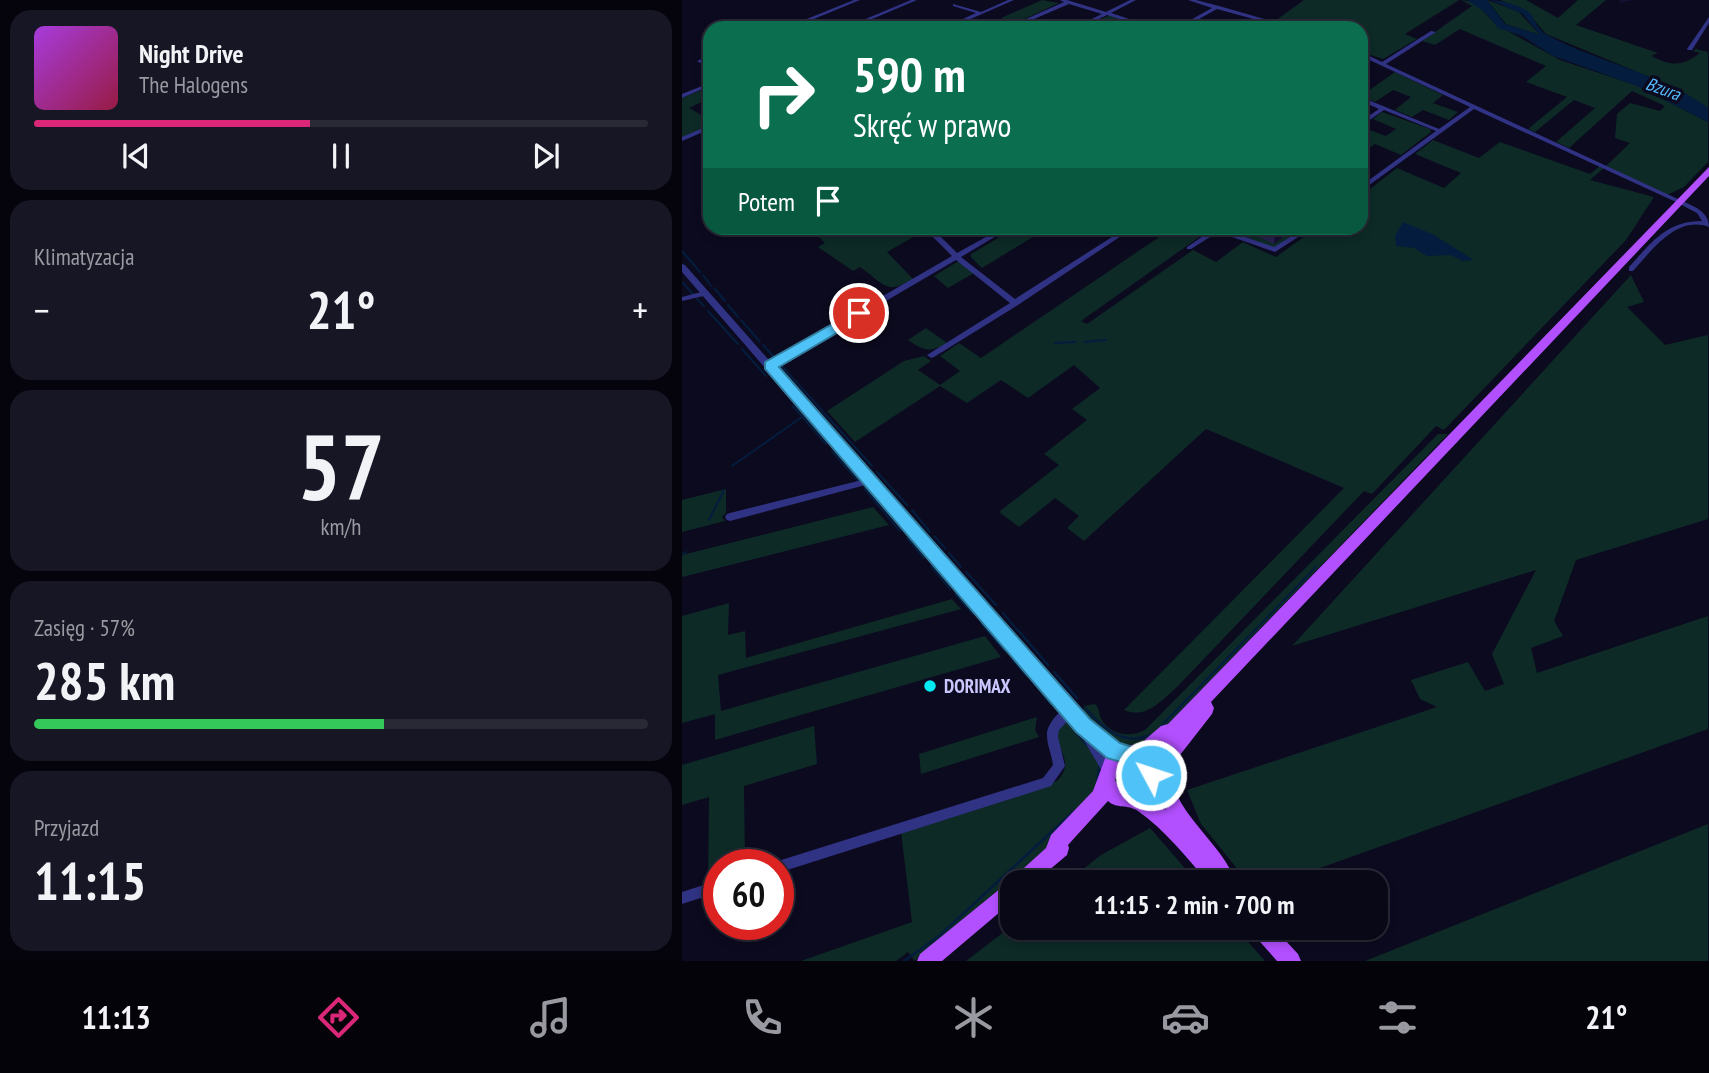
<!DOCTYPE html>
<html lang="pl">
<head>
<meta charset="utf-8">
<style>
	body { margin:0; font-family:"PT Sans Narrow",sans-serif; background:#171624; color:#f1f3f6; height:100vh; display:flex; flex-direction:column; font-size:26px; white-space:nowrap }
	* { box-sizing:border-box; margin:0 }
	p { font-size:23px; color:#999aa1 }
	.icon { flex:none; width:38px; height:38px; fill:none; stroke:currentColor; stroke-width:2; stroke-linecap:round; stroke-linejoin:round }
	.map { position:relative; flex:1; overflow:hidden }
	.side { display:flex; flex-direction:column; gap:10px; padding:10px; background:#05040d; width:682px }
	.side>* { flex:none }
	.banner { position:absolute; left:21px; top:21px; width:665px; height:214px; border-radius:21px; box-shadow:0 4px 10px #0003,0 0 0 2px #292936; background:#0b6e4f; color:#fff; overflow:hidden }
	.speed { position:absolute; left:21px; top:849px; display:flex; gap:14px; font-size:35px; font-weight:700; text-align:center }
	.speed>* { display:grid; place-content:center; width:91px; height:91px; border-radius:50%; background:#090817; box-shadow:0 4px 10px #0003,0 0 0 2px #292936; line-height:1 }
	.speed .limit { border:10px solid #d22; background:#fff; color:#111 }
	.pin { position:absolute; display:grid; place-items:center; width:60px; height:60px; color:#fff; margin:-30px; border:4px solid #fff; border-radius:50%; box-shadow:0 2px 7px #0007 }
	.me { position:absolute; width:77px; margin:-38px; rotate:310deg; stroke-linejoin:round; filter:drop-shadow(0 0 5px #0008) }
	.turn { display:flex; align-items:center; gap:24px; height:147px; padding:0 35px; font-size:32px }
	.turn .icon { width:91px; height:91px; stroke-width:2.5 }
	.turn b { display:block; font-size:49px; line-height:60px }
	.then { display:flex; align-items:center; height:66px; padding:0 35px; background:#0003; gap:14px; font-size:26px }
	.big { font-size:52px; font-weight:700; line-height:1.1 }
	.side .widget { flex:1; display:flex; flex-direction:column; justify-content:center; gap:10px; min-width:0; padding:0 24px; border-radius:21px; background:#171624 }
	.side .dial { align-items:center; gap:0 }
	.dial b { font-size:91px; line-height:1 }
	.song { display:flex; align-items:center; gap:21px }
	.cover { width:84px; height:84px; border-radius:10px; background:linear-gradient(135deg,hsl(280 70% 55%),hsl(340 70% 35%)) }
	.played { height:7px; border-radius:4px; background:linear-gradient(90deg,#db2777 45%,#292936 45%) }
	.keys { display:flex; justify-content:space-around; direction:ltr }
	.heat { display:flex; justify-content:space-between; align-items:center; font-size:38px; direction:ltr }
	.charge { height:10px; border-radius:5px; background:linear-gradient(90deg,#34c759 57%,#292936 0) }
	.trip { position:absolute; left:318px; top:870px; width:388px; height:70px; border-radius:21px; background:#090817; box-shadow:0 4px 10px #0003,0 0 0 2px #292936; font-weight:700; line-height:70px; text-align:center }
	.tabs { display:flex; height:112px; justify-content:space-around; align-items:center; background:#040309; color:#999aa1 }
	.tabs .icon { width:49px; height:49px }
	.tabs .on { color:#db2777 }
	.tabs b { font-size:32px; color:#f1f3f6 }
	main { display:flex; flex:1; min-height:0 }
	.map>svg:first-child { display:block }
	.green { fill:#0d2a27 }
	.water { fill:#041d3e }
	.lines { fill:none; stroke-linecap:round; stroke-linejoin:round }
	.stream-far1 { stroke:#041d3e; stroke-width:2 }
	.stream { stroke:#041d3e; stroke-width:2.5 }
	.minor { fill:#303283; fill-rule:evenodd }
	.tertiary { fill:#303283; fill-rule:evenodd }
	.primary { fill:#b24fff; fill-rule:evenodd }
	.wall { fill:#27214f }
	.shaded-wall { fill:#151034 }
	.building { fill:#393362; stroke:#504a7b; stroke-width:2 }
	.route { fill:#4fc3f7; stroke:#337fa1; stroke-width:2 }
	.poi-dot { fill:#00eaf3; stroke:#0c0a1f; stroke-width:2.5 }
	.labels { text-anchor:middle; stroke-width:7; stroke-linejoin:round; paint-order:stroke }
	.far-water-label { font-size:18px; font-style:italic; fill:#56bbff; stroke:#0c0a1f }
	.poi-label { font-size:19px; font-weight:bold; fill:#cbc8ff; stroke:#0c0a1f; text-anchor:start }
</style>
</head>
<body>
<main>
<section class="side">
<div class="widget">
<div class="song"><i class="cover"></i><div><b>Night Drive</b><p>The Halogens</p></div></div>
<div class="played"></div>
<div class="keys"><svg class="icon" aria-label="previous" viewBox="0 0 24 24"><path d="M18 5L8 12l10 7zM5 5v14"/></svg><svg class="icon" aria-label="pause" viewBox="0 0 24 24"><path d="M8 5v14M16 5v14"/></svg><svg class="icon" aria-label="next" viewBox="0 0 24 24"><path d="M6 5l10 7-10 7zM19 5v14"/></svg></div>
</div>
<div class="widget"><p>Klimatyzacja</p>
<div class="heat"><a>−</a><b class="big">21°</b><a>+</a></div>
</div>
<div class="widget dial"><b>57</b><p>km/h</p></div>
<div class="widget"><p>Zasięg · 57%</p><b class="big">285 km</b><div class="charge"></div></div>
<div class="widget"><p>Przyjazd</p><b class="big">11:15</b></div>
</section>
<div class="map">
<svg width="1027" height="961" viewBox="0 0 1027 961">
	<rect width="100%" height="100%" fill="#0c0a1f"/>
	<g class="green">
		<path d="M360,0L377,3L332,24L319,18Z"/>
		<path d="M622,0H777L723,34L735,39L701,59L679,52V28H616L593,21Z"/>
		<path d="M779,0C792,0 805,14 813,24L878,60L953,85L1026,122V162L1002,187L985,195L924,166L948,143L933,138L935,114L948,103L978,111L983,106L950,91L887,148L874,142L913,108L892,100L853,132L846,129L885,97L844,82L864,66L778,29L753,45L740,41L790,6Z"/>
		<path d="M805,0L837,12L858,35L824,24Z"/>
		<path d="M818,0H844L876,18L896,0H924L894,25L976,53L969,56C989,66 1000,67 1018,53L1011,51L1014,49L1026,52V108L994,88L864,34L845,12Z"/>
		<path d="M428,15L463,27L398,28Z"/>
		<path d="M713,72L761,95L751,103L776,112L767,120L741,110L730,117L713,110L729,97L711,90L693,102L679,96Z"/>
		<path d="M27,87L28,105L22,101L7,108L28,120V126L0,138V98Z"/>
		<path d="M700,112L748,129L749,132L719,155L693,144L679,154V127L704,136L714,129L691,119Z"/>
		<path d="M751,140L797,158L818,142L908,174L918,166L922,168L908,180L972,197L944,240L762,430L754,426L690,494L682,491L496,686C480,700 464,720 442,710L662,488L524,429L402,541L385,528L397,516L373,498L337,527L317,512L377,465L362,454L405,420L390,409L418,388L392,365L346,398L319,380L285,403L258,386L173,442L145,411L222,361L242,356L249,361L236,370L258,385L278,371L258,356L277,343L299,358L486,231L479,228H519L523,233L399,321L405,324L511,250L534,262L561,242L594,257L634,228H679V196L715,168L762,188L779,173L733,154Z"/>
		<path d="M128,228H239L242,231L205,252L231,279C204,296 201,283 178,267L171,271L136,247L143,243Z"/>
		<path d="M333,228L364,229L300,268L289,257V254Z"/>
		<path d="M543,228H623L596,248H590Z"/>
		<path d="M275,262H280L292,273L266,288L252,276Z"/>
		<path d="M949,275L962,302L945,307L983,345L1026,335V519L894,560L872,621L881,636L849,648L855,673L1026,616V729L599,882H566L519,824L505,790L755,707L738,699L729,680L786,662L803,691L822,684L810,654L854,570L610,646Z"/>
		<path d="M244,328L265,343C248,353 242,351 226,340Z"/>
		<path d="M756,434H766L487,723C443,760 438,754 401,713L402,706L413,704C418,709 416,712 419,718C427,735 448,738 463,730Z"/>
		<path d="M44,489V513L40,517L43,521L0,532V500Z"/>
		<path d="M191,507L207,525L0,577V555Z"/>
		<path d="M270,599L279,609L36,675L39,711L303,636L319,657L33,740V714L0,723V616L47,603L46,635L63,631L64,658Z"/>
		<path d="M355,717L353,730L357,737L239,774L237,754Z"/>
		<path d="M383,721C393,724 400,735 405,743C414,757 421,765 417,782C409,820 269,932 233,961L226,952L214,961H119L230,922L219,832L375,781C393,762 376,752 373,732Z"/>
		<path d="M132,726L135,764L62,786L63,864H37V883L26,886L27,797L0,805V765Z"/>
		<path d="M448,760L457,763L463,775L453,792L431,786L430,773Z"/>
		<path d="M1026,824V961H683Z"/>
		<path d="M468,828L515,882H385L419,855Z"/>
		<path d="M331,925V928H554L583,961H284Z"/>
	</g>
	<g class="water">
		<path d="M785,0H805L823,24L858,35L841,14L808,0C819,0 847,7 851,17C852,21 857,30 865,35C917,63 979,73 1026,108V122L953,85L871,56L840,36L816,28L805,14Z"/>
		<path d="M721,222L750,234L792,260L781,261L769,255L745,256L732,248L714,246L713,236Z"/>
	</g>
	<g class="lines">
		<g class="stream-far1">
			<path d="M0,251L18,272"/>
			<path d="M21,275L29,286"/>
			<path d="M0,282L11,294"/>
			<path d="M32,288L43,301"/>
			<path d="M15,299L22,306"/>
			<path d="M46,305L56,317"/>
			<path d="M26,311L56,344"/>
			<path d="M59,320L78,342"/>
			<path d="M402,342L424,340"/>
			<path d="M373,343L394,342"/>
			<path d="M81,345L93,358"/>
			<path d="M60,349L84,376"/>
			<path d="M98,364L190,466"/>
			<path d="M111,406L144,444"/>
			<path d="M150,451L176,481"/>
			<path d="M50,466L120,417"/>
			<path d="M195,472L225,505"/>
			<path d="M182,488L218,531"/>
			<path d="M230,510L248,532"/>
			<path d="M27,520L42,490"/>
			<path d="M252,536L263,548"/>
			<path d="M225,538L242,558"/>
			<path d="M267,553L279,567"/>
			<path d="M0,554L4,552"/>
			<path d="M249,566L268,589"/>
			<path d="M284,572L314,605"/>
			<path d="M273,594L291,614"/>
			<path d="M321,613L336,631"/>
			<path d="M299,623L306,631"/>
			<path d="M572,631L634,567"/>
		</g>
		<g class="stream">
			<path d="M304,629L323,651"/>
			<path d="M335,629L366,665"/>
			<path d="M331,660L345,676"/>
			<path d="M372,672L395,698"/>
			<path d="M350,681L369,704"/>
			<path d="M403,708C422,729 440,746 469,735"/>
			<path d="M385,722L405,745"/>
			<path d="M479,726L574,629"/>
			<path d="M415,783L417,768"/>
			<path d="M222,961L256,937L392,811"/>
		</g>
		<g class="minor">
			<path d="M172,0H178L110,28H102Z"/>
			<path d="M229,0H235L169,28H162Z"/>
			<path d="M326,0H332L268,28H261L294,13L271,6V4L299,12Z"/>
			<path d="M378,0H385L424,12L448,0H454L429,13L475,28H467L425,15L398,28H391L420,14L387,4L331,28H324L382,2Z"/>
			<path d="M506,0H514L537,6L614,28H605L535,9L501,28H494L530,8Z"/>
			<path d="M1027,17V23L1010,50H1006L1005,49Z"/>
			<path d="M749,31L754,32L704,64L998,200C1011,206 1027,211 1027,227C995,215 970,250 951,271H947V267C969,243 984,221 1020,221L1015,213L994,202L792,109L679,191V186L754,131L702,110L679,126V121L697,109L679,101V97L757,129L788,107L679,56V52L700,62Z"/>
			<path d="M28,55V59L18,63L15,61Z"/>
			<path d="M20,86L25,87L0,98V94Z"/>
			<path d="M28,125V129L0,141V137Z"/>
			<path d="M247,228H253L257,235L275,253L320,228H327L326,229L279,257L333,299L444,228H451L336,305L252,357L249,358L245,355L328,303L274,260L91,367H85L84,365L85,363L270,256L251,237Z"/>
			<path d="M533,228H537L592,247L623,228H630L593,252L536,232L509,249H505V247Z"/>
			<path d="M23,291H26V295L0,301V297Z"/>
			<path d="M188,478L191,479L192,481L191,483L48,521L45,520L43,517L45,514L48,513Z"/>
			<path d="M388,705L392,706L393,710L392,714L377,730L376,737L383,766L369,786L96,873V864H91L96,861L361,778L371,765C370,755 365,745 365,736C364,724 378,710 388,705Z"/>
			<path d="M37,880V892L0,904V892Z"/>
		</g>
		<path class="tertiary" d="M0,264L3,265L405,721L446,750L448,755L446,760L441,761L422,748L433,768L431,773L426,775L421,773L396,730L0,272Z"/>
		<g class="primary">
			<path d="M1027,167V176L529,702L532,708L530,714L498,755L489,776C496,817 540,843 554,882H526C504,857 483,830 456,811C446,804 434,809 426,801L386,845L387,848L385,855L353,882H331V901L260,961H235L238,954L330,879L364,848L369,835L411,791L424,756L441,746L458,744L479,726L486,724ZM454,762L459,771V780L451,790L439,788L433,780C437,767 440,764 454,762ZM474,789L484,810L468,798Z"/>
			<path d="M569,928H592L616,954L619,961H595L572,935Z"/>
		</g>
	</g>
	<path class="wall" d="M575,228H601L600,238L592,244L575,236Z"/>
	<g class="shaded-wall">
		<path d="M938,0H951L937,3Z"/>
		<path d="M601,228L600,238L592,244L593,234Z"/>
	</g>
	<path class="building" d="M579,228H601L593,234Z"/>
	<path class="route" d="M177,309L184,313L182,317L97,367L408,719L438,743L467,752L479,775L476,782L469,785L462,782L453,766L425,758L394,732L83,369V362Z"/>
	<circle class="poi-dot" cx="248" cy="686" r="7"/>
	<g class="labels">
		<g class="far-water-label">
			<text transform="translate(981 89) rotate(20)" y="6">Bzura</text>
		</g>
		<g class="poi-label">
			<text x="262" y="693">DORIMAX</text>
		</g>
	</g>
</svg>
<div class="speed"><div class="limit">60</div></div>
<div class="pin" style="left:177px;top:313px;background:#d93025"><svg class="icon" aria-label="arrive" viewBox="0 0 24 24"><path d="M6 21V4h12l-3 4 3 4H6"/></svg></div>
<svg class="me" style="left:469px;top:775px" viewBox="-20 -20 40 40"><circle r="17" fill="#4fc3f7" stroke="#fff" stroke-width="3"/><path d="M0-11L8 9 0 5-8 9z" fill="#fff"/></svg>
<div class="trip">11:15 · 2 min · 700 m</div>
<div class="banner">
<div class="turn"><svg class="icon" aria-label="right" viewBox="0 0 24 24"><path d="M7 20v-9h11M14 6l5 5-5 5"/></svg><div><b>590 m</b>Skręć w prawo</div></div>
<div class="then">Potem<svg class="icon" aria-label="arrive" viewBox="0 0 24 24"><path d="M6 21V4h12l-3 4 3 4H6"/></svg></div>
</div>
</div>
</main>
<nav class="tabs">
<b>11:13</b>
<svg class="icon on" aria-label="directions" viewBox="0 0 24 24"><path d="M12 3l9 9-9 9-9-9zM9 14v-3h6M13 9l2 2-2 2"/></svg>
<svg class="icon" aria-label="music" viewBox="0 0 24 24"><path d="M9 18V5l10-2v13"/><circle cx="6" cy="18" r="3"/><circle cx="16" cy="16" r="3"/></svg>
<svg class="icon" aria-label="phone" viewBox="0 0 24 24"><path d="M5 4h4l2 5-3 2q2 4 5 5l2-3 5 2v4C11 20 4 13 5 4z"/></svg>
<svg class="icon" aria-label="climate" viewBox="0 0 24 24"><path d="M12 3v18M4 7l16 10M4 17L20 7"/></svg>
<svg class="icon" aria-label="car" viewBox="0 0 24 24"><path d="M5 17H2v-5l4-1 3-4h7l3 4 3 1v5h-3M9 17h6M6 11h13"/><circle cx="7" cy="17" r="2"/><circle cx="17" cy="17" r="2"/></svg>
<svg class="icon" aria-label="filters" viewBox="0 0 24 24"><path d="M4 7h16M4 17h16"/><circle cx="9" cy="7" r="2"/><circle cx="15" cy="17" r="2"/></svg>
<b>21°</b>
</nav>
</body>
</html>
